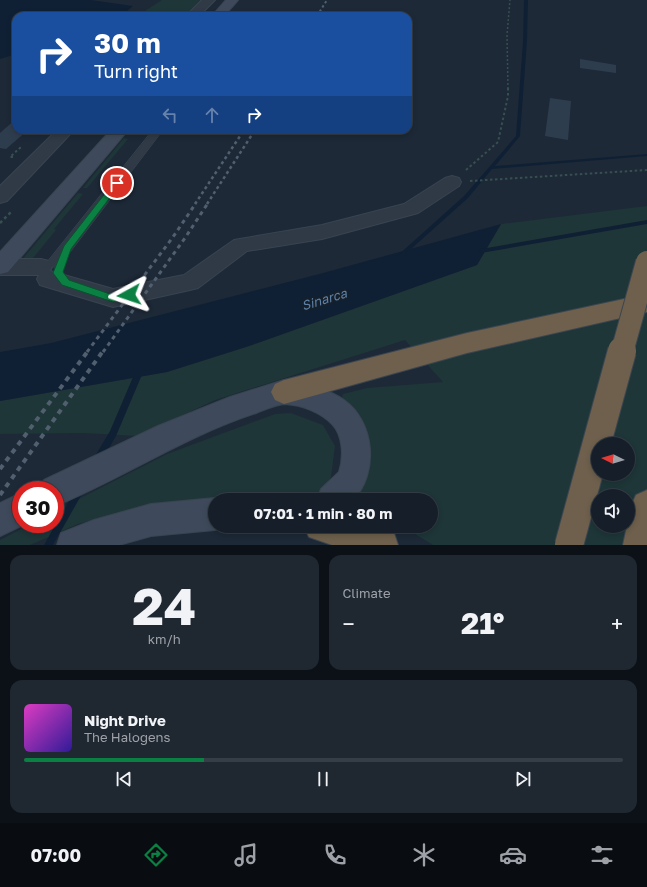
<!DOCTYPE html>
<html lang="en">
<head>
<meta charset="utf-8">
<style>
	body { margin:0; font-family:"Golos Text",sans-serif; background:#1f2731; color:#f1f3f6; height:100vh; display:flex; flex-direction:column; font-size:15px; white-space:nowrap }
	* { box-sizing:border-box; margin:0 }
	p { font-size:13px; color:#9ea2a8 }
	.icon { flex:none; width:22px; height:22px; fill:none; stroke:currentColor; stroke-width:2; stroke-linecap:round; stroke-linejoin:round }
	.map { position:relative; height:545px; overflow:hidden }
	.side { display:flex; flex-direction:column; gap:10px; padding:10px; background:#0c1117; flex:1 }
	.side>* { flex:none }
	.guide { position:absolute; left:12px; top:12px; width:400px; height:122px; border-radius:12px; box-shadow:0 2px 6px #0003,0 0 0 1px #353d46; background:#1a4fa0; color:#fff; overflow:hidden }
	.needle { width:26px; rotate:275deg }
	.fabs { position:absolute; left:591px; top:437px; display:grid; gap:8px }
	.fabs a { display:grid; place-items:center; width:44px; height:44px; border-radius:50%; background:#161f29; box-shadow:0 2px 6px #0003,0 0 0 1px #353d46; font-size:20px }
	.speed { position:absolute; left:12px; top:481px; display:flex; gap:8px; font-size:20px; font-weight:700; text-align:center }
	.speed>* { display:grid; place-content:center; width:52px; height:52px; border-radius:50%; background:#161f29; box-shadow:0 2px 6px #0003,0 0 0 1px #353d46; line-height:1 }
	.speed .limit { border:6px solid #d22; background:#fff; color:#111 }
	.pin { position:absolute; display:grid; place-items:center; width:34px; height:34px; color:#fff; margin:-17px; border:2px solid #fff; border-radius:50%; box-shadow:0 1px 4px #0007 }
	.me { position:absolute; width:44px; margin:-22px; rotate:265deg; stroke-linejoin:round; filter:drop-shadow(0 0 3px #0008) }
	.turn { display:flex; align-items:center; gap:14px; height:84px; padding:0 16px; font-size:18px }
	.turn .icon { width:52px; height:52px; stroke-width:2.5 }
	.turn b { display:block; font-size:28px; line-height:34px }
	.lanes { display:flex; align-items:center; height:38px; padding:0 16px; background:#0003; justify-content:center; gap:20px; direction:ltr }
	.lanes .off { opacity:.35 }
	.big { font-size:30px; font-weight:700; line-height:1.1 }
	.side .widget { flex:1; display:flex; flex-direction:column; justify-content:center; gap:6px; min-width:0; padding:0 14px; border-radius:12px; background:#1f2731 }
	.side .dial { align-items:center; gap:0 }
	.dial b { font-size:52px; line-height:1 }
	.song { display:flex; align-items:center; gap:12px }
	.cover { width:48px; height:48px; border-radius:6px; background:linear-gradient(135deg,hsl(310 70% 55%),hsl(250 70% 35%)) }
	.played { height:4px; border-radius:2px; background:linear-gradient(90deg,#0b8043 30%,#353d46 30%) }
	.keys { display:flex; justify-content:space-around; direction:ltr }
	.heat { display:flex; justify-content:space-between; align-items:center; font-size:22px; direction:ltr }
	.side .tiles { flex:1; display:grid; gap:10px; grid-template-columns:1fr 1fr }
	.widget:last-child { grid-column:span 2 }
	.trip { position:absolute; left:208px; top:493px; width:230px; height:40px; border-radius:20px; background:#161f29; box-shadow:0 2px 6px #0003,0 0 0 1px #353d46; font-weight:700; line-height:40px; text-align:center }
	.menu { display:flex; height:64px; justify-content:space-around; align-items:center; background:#090c10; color:#9ea2a8 }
	.menu .icon { width:28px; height:28px }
	.menu .current { color:#0b8043 }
	.menu b { font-size:18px; color:#f1f3f6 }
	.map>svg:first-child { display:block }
	.green { fill:#1e3638; fill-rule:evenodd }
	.water { fill:#102034 }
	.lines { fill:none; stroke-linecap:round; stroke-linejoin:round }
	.stream { fill:#102034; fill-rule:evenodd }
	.building { fill:#2e3d4e }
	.lane-casing { stroke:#394451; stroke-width:1 }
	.street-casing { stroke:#394451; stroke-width:2 }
	.secondary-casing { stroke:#394451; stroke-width:2 }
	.highway-casing { stroke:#3b4551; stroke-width:2 }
	.path-far2 { stroke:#374f51; stroke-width:1.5; stroke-dasharray:2 2; stroke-linecap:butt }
	.path-far1 { stroke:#374f51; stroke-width:2; stroke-dasharray:2.5 2.5; stroke-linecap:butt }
	.path { stroke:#374f51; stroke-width:2.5; stroke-dasharray:3 3; stroke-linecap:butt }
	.lane { fill:#303a47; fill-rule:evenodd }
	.street { fill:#303a47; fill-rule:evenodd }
	.secondary { fill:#3e4a5b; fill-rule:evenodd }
	.highway { fill:#6e604c; fill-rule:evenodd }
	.rail-far3 { stroke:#515f6f; stroke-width:2; stroke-dasharray:2.5 2.5; stroke-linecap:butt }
	.rail-far2 { stroke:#515f6f; stroke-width:2.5; stroke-dasharray:3 3; stroke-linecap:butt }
	.rail-far1 { stroke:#515f6f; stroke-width:3; stroke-dasharray:4 4; stroke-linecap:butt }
	.rail { stroke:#515f6f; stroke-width:4; stroke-dasharray:5 5; stroke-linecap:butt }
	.highway-bridge-far1-casing { stroke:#3b4551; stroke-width:24; stroke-linecap:butt }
	.highway-bridge-casing { stroke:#3b4551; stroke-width:30; stroke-linecap:butt }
	.highway-bridge-far1 { stroke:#6e604c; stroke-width:22 }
	.highway-bridge { stroke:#6e604c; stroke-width:28 }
	.route { fill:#0b8043; stroke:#07532c }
	.labels { text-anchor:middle; stroke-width:4; stroke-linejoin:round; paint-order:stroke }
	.water-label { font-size:13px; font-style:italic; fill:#5e81a8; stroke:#16202b }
</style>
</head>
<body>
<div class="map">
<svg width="647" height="545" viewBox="0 0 647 545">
	<rect width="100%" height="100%" fill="#1d2937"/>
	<g class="green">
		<path d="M162,0H206L188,16H137Z"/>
		<path d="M124,138L128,139L87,188H83Z"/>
		<path d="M78,193L83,194L54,229L56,230L33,258L21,261Z"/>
		<path d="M647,206V545H433L402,526H431V500H358L369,465L370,447L341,399L343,394L367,388L443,382L405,340L215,400L138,436L83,433L0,434V401L167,372L249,346L477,265L501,224ZM598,444H628V474H598ZM598,496H628V526H598Z"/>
		<path d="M291,413L323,425L335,446L331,477L321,493L306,500H205L137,508L78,524L30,545H0V540L31,524H55V511L167,454L275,414Z"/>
	</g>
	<g class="water">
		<path d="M0,0H91L133,6L121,16H16V54L0,59Z"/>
		<path d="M501,224L477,265L249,346L167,372L0,401V352L51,343L323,273Z"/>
	</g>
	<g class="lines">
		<g class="stream">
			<path d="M524,0H528L527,41L520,136L495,166L647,154V156L492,169L468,198L401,258H397L396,257L397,256L464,196L516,136L523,41Z"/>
			<path d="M647,220V224L481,253L478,251L481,249Z"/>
			<path d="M140,367L142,368L144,370L116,436L101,462L98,463L95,462L94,459L95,456L110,431L136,370L138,368Z"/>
			<path d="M79,487L82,488L83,491L82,494L53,545H44L76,488Z"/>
		</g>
	</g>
	<g class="building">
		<path d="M580,59L616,65V73L580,68Z"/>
		<path d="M550,98L571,101L568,140L545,136Z"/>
		<path d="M16,119V130H28L6,149L0,148V133Z"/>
	</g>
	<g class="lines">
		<g class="lane-casing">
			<path id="lane" d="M153,130H163L71,251L58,267H48L47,264L48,261Z"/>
		</g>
		<g class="street-casing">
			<g id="street">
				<path d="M202,0H215L199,16H186Z"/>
				<path d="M57,130H74L7,201L0,203V186Z"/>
				<path d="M452,176L459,178L461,182L459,186L418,213L322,239L247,251L198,288L190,290L113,307L40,285L37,279L39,275H0V259H41L49,261L52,267L50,271L113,289L184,275L234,240L322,225L404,204L445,178Z"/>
			</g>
		</g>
		<g class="secondary-casing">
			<g id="secondary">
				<path d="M226,0H238L224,16H212Z"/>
				<path d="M111,130H128L8,272L0,274V252Z"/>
				<path d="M284,380C305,385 327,388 344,400C375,422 379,473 353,500H317L321,489L339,472C344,457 343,435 332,424C320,412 302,405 285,404C277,404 264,410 256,413C185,436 123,478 55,506V490H40L44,480L158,426L230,397Z"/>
				<path d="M21,493V524H25L0,536V503Z"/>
				<path d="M215,498L219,500H215V526H224L215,530L151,536L119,545H57L61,533L94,520L151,504Z"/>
			</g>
		</g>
		<g class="highway-casing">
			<g id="highway">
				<path d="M647,294V312L467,353L284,404L275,400L271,392L275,384L284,380L467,333Z"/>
				<path d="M647,490V545H623L631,506L636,495Z"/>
				<path d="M304,526H374L394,533L398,545H332L309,537Z"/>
			</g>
		</g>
		<path class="path-far2" d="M508,89L507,35L510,0"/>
		<g class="path-far1">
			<path d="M13,157H10L21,147"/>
			<path d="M466,170L498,142L508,96V88"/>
			<path d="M470,181L647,170"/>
		</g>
		<path class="path" d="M0,223L11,212"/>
		<use href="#lane" class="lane"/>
		<use href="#street" class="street"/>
		<use href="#secondary" class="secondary"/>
		<use href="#highway" class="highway"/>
		<path class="rail-far3" d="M317,16L327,0"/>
		<g class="rail-far2">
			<path d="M195,204L244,130"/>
			<path d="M207,204L255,130"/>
		</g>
		<g class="rail-far1">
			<path d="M87,352L173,237L196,203"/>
			<path d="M103,352L185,238L208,203"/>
		</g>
		<g class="rail">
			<path d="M0,469L88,351"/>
			<path d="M0,495L103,351"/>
		</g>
		<g class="highway-bridge-far1-casing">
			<path id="highway-bridge-far1" d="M622,352L647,262"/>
		</g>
		<g class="highway-bridge-casing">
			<path id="highway-bridge" d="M569,545L622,351"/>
		</g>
		<use href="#highway-bridge-far1" class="highway-bridge-far1"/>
		<use href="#highway-bridge" class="highway-bridge"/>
	</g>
	<path class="route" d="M114,182L121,183L71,249L63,272L69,280L113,295L129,292L133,295L132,298L113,302L62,285L53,273L64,246Z"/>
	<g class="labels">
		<g class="water-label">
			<text transform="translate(324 299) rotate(-17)" y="5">Sinarca</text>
		</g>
	</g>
</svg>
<div class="fabs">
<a><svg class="needle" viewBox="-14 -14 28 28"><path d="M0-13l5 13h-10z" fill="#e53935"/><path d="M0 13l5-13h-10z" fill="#9ea2a8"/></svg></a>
<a><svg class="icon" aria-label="sound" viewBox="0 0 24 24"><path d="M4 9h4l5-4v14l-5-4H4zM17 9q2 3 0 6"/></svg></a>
</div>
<div class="speed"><div class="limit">30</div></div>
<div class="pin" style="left:117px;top:183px;background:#d93025"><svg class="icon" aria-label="arrive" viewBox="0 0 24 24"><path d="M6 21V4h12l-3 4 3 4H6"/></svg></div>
<svg class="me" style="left:129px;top:295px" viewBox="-20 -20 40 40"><path d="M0-17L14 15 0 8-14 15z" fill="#0b8043" stroke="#fff" stroke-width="4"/></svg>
<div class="trip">07:01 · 1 min · 80 m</div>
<div class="guide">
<div class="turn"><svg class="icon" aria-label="right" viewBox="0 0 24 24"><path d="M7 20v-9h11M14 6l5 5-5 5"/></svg><div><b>30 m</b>Turn right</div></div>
<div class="lanes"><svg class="icon off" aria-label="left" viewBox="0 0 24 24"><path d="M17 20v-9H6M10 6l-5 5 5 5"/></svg><svg class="icon off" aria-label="ahead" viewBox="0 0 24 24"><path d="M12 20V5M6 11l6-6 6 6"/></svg><svg class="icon" aria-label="right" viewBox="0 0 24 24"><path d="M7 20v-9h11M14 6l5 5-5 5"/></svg></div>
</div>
</div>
<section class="side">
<div class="tiles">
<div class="widget dial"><b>24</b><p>km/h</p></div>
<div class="widget"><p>Climate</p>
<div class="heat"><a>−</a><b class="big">21°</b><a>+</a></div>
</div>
<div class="widget">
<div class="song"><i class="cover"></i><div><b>Night Drive</b><p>The Halogens</p></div></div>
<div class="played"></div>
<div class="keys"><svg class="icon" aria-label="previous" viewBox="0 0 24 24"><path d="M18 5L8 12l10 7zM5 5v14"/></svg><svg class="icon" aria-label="pause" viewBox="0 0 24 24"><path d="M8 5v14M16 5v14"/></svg><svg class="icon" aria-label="next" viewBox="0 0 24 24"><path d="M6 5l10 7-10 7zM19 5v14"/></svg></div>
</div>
</div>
</section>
<nav class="menu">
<b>07:00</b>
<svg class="icon current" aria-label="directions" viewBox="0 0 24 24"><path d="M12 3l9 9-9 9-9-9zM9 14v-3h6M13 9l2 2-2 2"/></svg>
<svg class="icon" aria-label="music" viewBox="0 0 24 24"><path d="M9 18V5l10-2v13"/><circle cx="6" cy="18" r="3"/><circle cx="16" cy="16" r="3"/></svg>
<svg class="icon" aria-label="phone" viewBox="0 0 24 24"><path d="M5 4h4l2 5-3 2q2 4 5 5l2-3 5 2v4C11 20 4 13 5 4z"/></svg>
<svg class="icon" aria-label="climate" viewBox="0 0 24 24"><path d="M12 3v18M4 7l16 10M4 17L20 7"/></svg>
<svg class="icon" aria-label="car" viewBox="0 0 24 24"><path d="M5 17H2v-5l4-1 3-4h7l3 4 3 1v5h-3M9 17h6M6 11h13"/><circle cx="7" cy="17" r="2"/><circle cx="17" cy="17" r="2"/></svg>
<svg class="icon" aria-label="filters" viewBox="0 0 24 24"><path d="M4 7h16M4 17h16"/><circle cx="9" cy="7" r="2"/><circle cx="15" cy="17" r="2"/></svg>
</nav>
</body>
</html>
